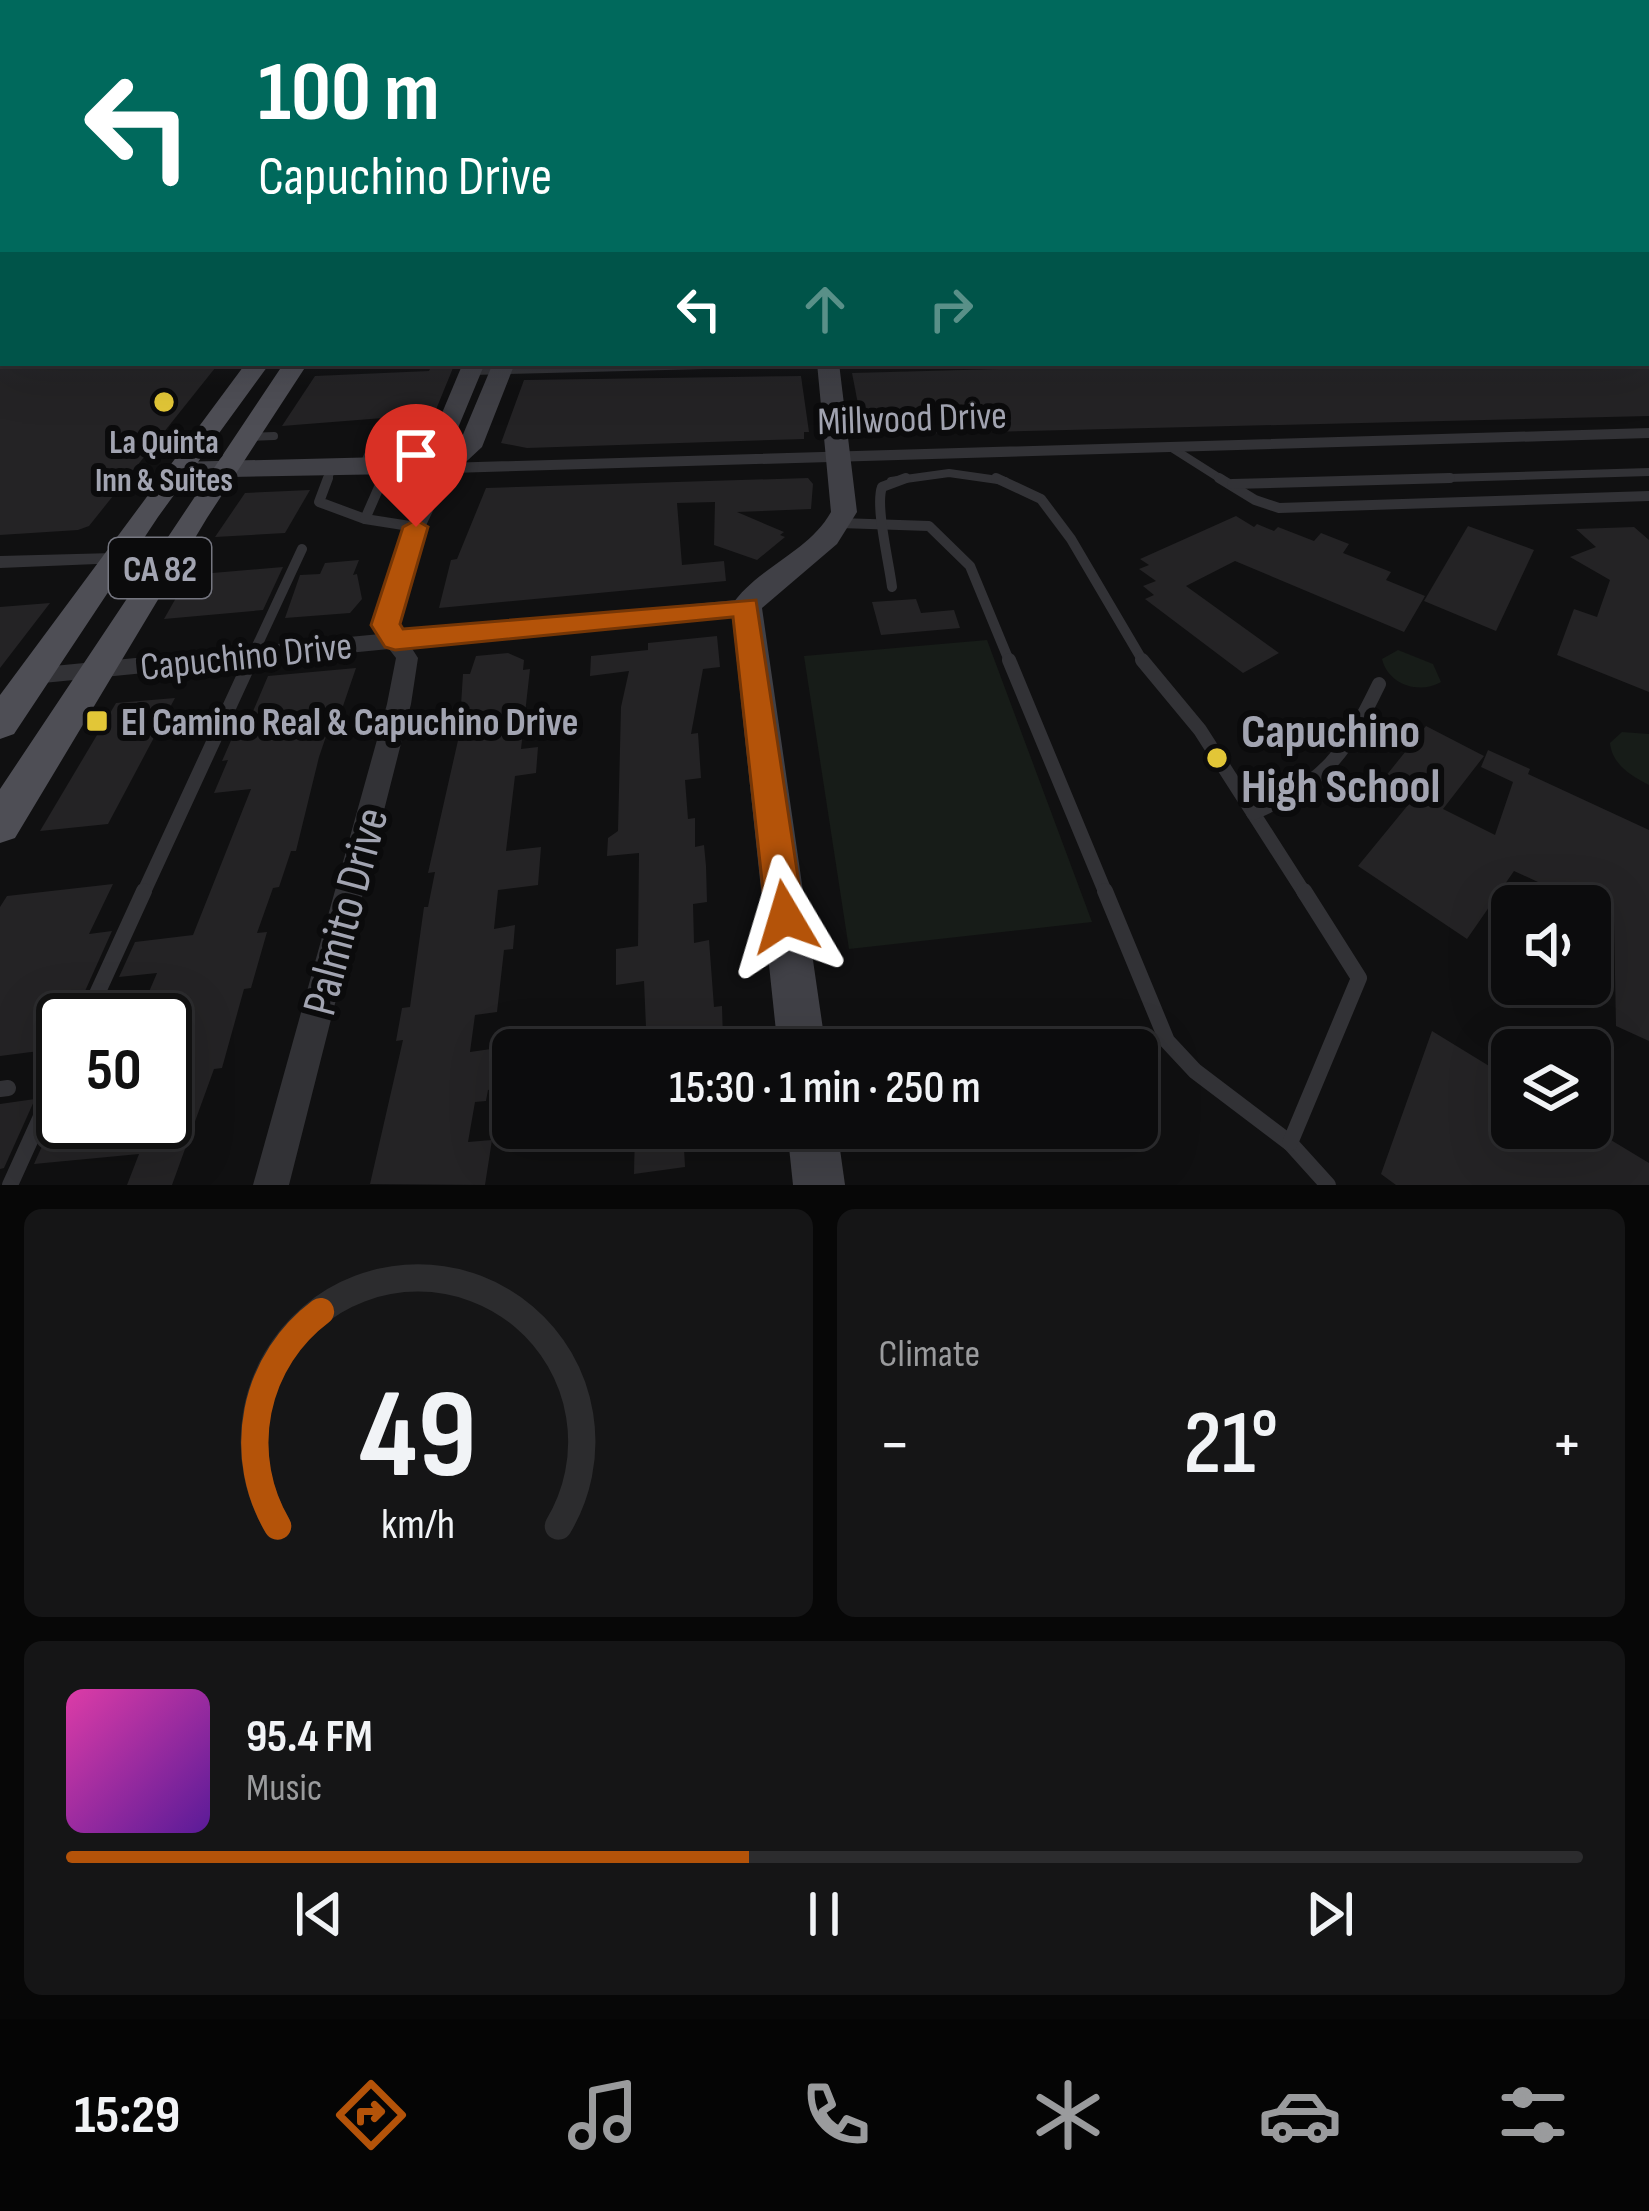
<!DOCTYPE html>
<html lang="en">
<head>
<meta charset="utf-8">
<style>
	body { margin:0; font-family:"Sofia Sans Condensed",sans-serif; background:#151516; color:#f1f3f6; height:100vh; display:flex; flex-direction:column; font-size:45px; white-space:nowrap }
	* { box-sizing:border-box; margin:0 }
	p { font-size:39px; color:#9a9b9d }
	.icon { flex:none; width:66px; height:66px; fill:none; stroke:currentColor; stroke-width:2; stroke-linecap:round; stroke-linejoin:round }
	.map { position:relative; height:1185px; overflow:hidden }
	.side { display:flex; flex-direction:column; gap:24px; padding:24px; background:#070707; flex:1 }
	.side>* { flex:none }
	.guide { position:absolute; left:0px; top:0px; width:1650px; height:366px; box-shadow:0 12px 48px #0002,0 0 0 3px #2c2c2e; background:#00695c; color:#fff; overflow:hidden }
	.buttons { position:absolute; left:1491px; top:885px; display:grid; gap:24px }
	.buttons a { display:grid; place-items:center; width:120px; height:120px; border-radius:18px; background:#0c0c0d; box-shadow:0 12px 48px #0002,0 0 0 3px #2c2c2e; font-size:60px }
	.speed { position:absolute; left:36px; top:993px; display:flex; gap:24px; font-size:60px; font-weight:700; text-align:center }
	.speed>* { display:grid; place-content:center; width:156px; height:156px; border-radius:50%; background:#0c0c0d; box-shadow:0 12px 48px #0002,0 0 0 3px #2c2c2e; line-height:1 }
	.speed .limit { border:6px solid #111; border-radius:18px; background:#fff; color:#111 }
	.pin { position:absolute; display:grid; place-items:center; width:102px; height:102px; color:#fff; margin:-123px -51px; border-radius:50% 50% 50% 0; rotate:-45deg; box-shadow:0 0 12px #0007 }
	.pin .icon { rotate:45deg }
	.me { position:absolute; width:132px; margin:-66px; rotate:353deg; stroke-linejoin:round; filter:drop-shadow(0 0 9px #0008) }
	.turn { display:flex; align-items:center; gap:42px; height:252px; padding:0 60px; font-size:54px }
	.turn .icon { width:156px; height:156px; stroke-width:2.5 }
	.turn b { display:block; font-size:84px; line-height:102px }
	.lanes { display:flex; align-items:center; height:114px; padding:0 60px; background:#0003; justify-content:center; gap:60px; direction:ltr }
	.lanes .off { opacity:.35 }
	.big { font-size:90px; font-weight:600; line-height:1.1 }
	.side .tile { flex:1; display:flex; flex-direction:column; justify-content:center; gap:18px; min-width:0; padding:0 42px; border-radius:18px; background:#151516 }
	.side .dial { align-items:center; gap:0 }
	.dial svg { height:312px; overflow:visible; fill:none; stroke:#2c2c2e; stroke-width:7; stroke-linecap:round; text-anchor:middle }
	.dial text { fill:#f1f3f6; stroke:none }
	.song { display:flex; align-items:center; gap:36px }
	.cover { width:144px; height:144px; border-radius:18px; background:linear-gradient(135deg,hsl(320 70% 55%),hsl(270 70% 35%)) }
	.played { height:12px; border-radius:6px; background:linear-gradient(90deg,#b45309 45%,#2c2c2e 45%) }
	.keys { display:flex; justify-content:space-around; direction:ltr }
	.heat { display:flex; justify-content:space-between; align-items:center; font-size:66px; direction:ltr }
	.side .tiles { flex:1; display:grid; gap:24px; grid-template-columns:1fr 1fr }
	.tile:last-child { grid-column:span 2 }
	.trip { position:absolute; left:492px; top:1029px; width:666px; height:120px; border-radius:18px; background:#0c0c0d; box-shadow:0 12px 48px #0002,0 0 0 3px #2c2c2e; font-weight:600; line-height:120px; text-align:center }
	.tab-bar { display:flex; height:192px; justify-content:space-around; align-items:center; background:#050505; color:#9a9b9d }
	.tab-bar .icon { width:84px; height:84px }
	.tab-bar .current { color:#b45309 }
	.tab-bar b { font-size:54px; color:#f1f3f6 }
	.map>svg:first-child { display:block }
	.green { fill:#171c18 }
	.building { fill:#242325 }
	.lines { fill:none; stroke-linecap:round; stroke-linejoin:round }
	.lane-far3 { stroke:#323236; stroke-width:8 }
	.lane-far2 { stroke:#323236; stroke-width:10 }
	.lane-far1 { stroke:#323236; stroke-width:14 }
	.lane { stroke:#323236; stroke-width:16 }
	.street { fill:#323236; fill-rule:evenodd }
	.secondary { fill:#404046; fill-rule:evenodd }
	.primary { fill:#4e4e55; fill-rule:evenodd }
	.route { fill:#b45309; stroke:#753606; stroke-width:3 }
	.poi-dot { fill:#e2c637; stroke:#0b0b0c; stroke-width:4.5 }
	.labels { text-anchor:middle; stroke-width:12; stroke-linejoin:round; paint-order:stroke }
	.far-poi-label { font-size:33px; font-weight:bold; fill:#a2a4b1; stroke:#0b0b0c }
	.shield { fill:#0b0b0c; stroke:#757680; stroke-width:3 }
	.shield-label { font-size:36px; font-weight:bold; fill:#a2a4b1 }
	.street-label { font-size:39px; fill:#a2a4b1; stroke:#0b0b0c }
	.poi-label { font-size:39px; font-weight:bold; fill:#a2a4b1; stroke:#0b0b0c; text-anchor:start }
	.near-poi-label { font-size:48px; font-weight:bold; fill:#a2a4b1; stroke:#0b0b0c; text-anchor:start }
	.near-street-label { font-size:48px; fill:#a2a4b1; stroke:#0b0b0c }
</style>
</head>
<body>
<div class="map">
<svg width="1649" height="1185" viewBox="0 0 1649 1185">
	<rect width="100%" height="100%" fill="#101011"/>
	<g class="green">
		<path d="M987,640L1092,922L849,949L804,656Z"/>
		<path d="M1398,650L1433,664L1441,682C1418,695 1388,684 1382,659Z"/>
		<path d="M1622,732L1649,734V785C1631,776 1612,764 1610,743Z"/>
	</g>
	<g class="building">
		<path d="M0,363H219L89,526L78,530L0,535Z"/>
		<path d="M433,363H455L426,434L398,436L405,420L396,417L282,426L315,376L429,371Z"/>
		<path d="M1231,363H1649V416L864,435L852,373Z"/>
		<path d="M801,376L809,432H804V439L527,448L501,443L524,380Z"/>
		<path d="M808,478L813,484L811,509L737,512L784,532L780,535L785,537L757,560L714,545L715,502L677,503L682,565L724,561L726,581L439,608L451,560L457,559L486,488Z"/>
		<path d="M310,490L285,533L215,537L245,493Z"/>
		<path d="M1236,516L1254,527L1257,524L1274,531L1278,527L1314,541L1321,533L1349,544L1343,553L1391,572L1386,580L1425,596L1404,632L1235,561L1186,586L1279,653L1243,673L1145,599L1154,595L1143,586L1156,581L1139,569L1149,565L1140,559Z"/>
		<path d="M1468,526L1534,550L1496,631L1424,601Z"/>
		<path d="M1634,527L1649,540V692L1557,655L1574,609L1597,617L1610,580L1570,557L1596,547L1576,529Z"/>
		<path d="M359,560L353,575L357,574L362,599L350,613L285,618L300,575L320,574L325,563Z"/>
		<path d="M283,567L263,610L164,619L189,575Z"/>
		<path d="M916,599L921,613L954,610L960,628L881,635L872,602Z"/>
		<path d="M50,603L0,668V607Z"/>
		<path d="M717,636L720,667L703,669L691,734L698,733L701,778L685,780L688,819L695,818V847L704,845L706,866L707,902L693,904L694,943L709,940L714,1007L722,1006L723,1041L716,1042V1050H647L644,981L616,985V949L638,946L639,853L607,856L608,838L618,831L621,707L629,671L590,676L591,656L648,650V643Z"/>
		<path d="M508,653L524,660L523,670L530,669L521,749L538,747L536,773L515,776L506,851L541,847L538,885L498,890L494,929L515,925L513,949L504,950L497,1012L475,1015L470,1052L498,1048L493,1089L488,1090L486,1101L475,1102L468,1142L492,1140L485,1185L370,1184L403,1040L396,1041L402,1008L410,1007L424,907H428L435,872L428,873L459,736L463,674H470L476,656Z"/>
		<path d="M356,668L343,706L336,707L319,757L296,851H291L279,887L273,888L257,933L267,932L251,988L244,989L222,1068L214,1069L172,1185H127L139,1154L34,1164L53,1122H165V1020H137L157,973L119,977L135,942L193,935L251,789L214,793L228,760L222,761L233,736L243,735L268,676Z"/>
		<path d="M175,698L108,824L40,831L116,703Z"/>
		<path d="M1426,726L1484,756L1443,809L1495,835L1513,782L1481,767L1488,750L1530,769L1528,774L1649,830V1041L1616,1026L1614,922L1590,906L1514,871L1467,939L1358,866L1408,805L1377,787Z"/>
		<path d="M113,884L89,934L112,931L72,1020H63V1048L0,1056V907L7,896Z"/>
		<path d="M1432,1031L1512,1080V1128H1591L1649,1163V1185H1396L1381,1174Z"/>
		<path d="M35,1099L4,1168L0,1169V1104Z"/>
		<path d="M635,1128H756L757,1139L684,1149L685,1167L634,1174Z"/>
	</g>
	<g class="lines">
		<g class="lane-far3">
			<path d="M247,437L274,436"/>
			<path d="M1172,448L1224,481"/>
			<path d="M364,464L372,446"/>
			<path d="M327,481L333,465"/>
			<path d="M382,481L389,464"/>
			<path d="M891,481L949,473L1005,481"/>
			<path d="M1345,481L1649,472"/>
		</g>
		<g class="lane-far2">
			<path d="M328,478L319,502L365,519L416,527"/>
			<path d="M996,478L1041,499L1071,539L1144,663"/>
			<path d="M1219,478L1255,500L1279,508L1649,496"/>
			<path d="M1232,484L1450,478"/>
			<path d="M365,519L383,478"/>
			<path d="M840,523L929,526L970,566L1010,663"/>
			<path d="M892,587C889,562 875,506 882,487L906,478"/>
			<path d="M249,663L302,549"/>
		</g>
		<g class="lane-far1">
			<path d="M1009,660L1106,894"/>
			<path d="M1142,660L1200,730L1305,894"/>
			<path d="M1253,813C1326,782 1345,754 1379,684"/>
			<path d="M143,894L251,660"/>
		</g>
		<g class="lane">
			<path d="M1105,891L1167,1041L1195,1071L1290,1143L1328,1185"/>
			<path d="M85,1020L144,891"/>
			<path d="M0,1089L8,1088"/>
			<path d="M1290,1143L1359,978L1304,891"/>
			<path d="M10,1185L63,1068"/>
		</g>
		<g class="street">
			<rect x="0" y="220" width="3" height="3"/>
			<path d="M1647,247L1649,248V256L1647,255Z"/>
			<rect x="1647" y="266" width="2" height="8"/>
			<path d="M3,294V303L0,304V295Z"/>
			<rect x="1647" y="314" width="2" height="9"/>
			<rect x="1647" y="337" width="2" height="8"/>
			<path d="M568,363H753L745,368L472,375L464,370L472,365Z"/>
			<path d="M1649,428V438L451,473L422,534L396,625L401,632L746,599L757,606L746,613L411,647L418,658L411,704L289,1185H253L387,704L396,658L389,649L33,684L25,682L21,676L25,670L33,668L380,634L374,625L402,534L436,468L445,463Z"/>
			<path d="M114,553L121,555L124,559L121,563L0,568V556Z"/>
		</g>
		<g class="secondary">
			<path d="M463,363H485L448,452L459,444L493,363H515L482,447L454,473L177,478L164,470L177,462L424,456Z"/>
			<path d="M817,363H839L857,512L837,544L762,608L826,1050H778L731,606C757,567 808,553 831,512Z"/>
			<path d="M787,1128H837L845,1185H793Z"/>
		</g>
		<g class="primary">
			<path d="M246,363H270L158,517L14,734L0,739V695Z"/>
			<path d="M284,363H308L207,518L15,838L0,843V789Z"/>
		</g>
	</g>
	<linearGradient id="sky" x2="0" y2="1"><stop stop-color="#090909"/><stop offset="0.57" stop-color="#313743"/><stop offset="1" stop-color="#313743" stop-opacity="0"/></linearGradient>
	<rect width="1649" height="386" fill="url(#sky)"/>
	<path class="route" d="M416,520L428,527L400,624L403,629L756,600L804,917L799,929L785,934L772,929L766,917L733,617L395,650L385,647L371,625L403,527Z"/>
	<g class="poi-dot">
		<circle cx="164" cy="402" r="12"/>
		<rect x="85" y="709" width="24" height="24" rx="6"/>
		<circle cx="1217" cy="758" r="12"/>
	</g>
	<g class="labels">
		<g class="far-poi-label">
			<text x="164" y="453">La Quinta<tspan x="164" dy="38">Inn &amp; Suites</tspan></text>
		</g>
		<rect class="shield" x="109" y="538" width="102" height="60" rx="9"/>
		<g class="shield-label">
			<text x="160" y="581">CA 82</text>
		</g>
		<g class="street-label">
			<text transform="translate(912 417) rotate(-2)" y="14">Millwood Drive</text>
			<text transform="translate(246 655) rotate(-6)" y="14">Capuchino Drive</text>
		</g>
		<g class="poi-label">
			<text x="121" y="735">El Camino Real &amp; Capuchino Drive</text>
		</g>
		<g class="near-poi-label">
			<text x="1241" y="747">Capuchino<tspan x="1241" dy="55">High School</tspan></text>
		</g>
		<g class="near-street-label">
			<text transform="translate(344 911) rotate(-75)" y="17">Palmito Drive</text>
		</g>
	</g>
</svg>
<div class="buttons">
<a><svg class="icon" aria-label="sound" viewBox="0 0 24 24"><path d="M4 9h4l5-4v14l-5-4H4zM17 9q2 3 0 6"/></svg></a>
<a><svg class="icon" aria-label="layers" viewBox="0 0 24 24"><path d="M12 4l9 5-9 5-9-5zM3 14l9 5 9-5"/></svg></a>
</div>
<div class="speed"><div class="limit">50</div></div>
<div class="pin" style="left:416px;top:527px;background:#d93025"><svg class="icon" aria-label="arrive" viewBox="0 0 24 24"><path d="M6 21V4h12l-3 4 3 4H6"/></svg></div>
<svg class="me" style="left:785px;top:917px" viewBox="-20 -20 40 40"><path d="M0-17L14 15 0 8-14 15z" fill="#b45309" stroke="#fff" stroke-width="4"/></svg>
<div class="trip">15:30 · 1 min · 250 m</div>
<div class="guide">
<div class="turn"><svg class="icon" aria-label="left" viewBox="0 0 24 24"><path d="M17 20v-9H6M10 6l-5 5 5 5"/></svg><div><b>100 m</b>Capuchino Drive</div></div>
<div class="lanes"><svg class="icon" aria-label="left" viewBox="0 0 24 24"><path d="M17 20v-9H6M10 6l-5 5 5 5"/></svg><svg class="icon off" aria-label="ahead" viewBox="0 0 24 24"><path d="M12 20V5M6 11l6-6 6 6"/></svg><svg class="icon off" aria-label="right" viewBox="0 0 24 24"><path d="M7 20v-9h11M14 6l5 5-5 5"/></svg></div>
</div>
</div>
<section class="side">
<div class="tiles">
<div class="tile dial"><svg viewBox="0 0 100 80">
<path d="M14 69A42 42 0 1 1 86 69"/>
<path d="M14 69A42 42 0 0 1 25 14" stroke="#b45309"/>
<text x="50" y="56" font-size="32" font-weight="700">49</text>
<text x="50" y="72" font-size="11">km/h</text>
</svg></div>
<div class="tile"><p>Climate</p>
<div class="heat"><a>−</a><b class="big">21°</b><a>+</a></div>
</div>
<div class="tile">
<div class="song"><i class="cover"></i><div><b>95.4 FM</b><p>Music</p></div></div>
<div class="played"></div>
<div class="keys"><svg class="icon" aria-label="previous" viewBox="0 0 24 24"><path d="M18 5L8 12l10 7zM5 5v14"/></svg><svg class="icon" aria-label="pause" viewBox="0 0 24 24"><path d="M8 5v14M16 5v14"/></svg><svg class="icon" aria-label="next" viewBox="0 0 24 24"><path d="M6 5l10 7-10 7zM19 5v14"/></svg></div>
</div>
</div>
</section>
<nav class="tab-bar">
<b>15:29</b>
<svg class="icon current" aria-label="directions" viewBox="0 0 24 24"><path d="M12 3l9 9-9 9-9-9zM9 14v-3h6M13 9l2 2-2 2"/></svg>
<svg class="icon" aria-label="music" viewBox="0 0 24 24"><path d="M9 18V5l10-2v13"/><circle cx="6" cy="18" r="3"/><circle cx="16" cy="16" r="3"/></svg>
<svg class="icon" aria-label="phone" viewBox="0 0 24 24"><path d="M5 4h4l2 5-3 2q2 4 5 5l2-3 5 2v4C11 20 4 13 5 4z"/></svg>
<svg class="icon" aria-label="climate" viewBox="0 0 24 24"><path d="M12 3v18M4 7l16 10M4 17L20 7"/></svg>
<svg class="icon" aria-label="car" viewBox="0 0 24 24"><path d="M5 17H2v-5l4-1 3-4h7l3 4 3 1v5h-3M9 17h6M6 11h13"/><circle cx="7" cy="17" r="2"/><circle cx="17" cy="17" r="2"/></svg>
<svg class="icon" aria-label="filters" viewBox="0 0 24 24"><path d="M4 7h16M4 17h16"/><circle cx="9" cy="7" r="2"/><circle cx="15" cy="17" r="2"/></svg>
</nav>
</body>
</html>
